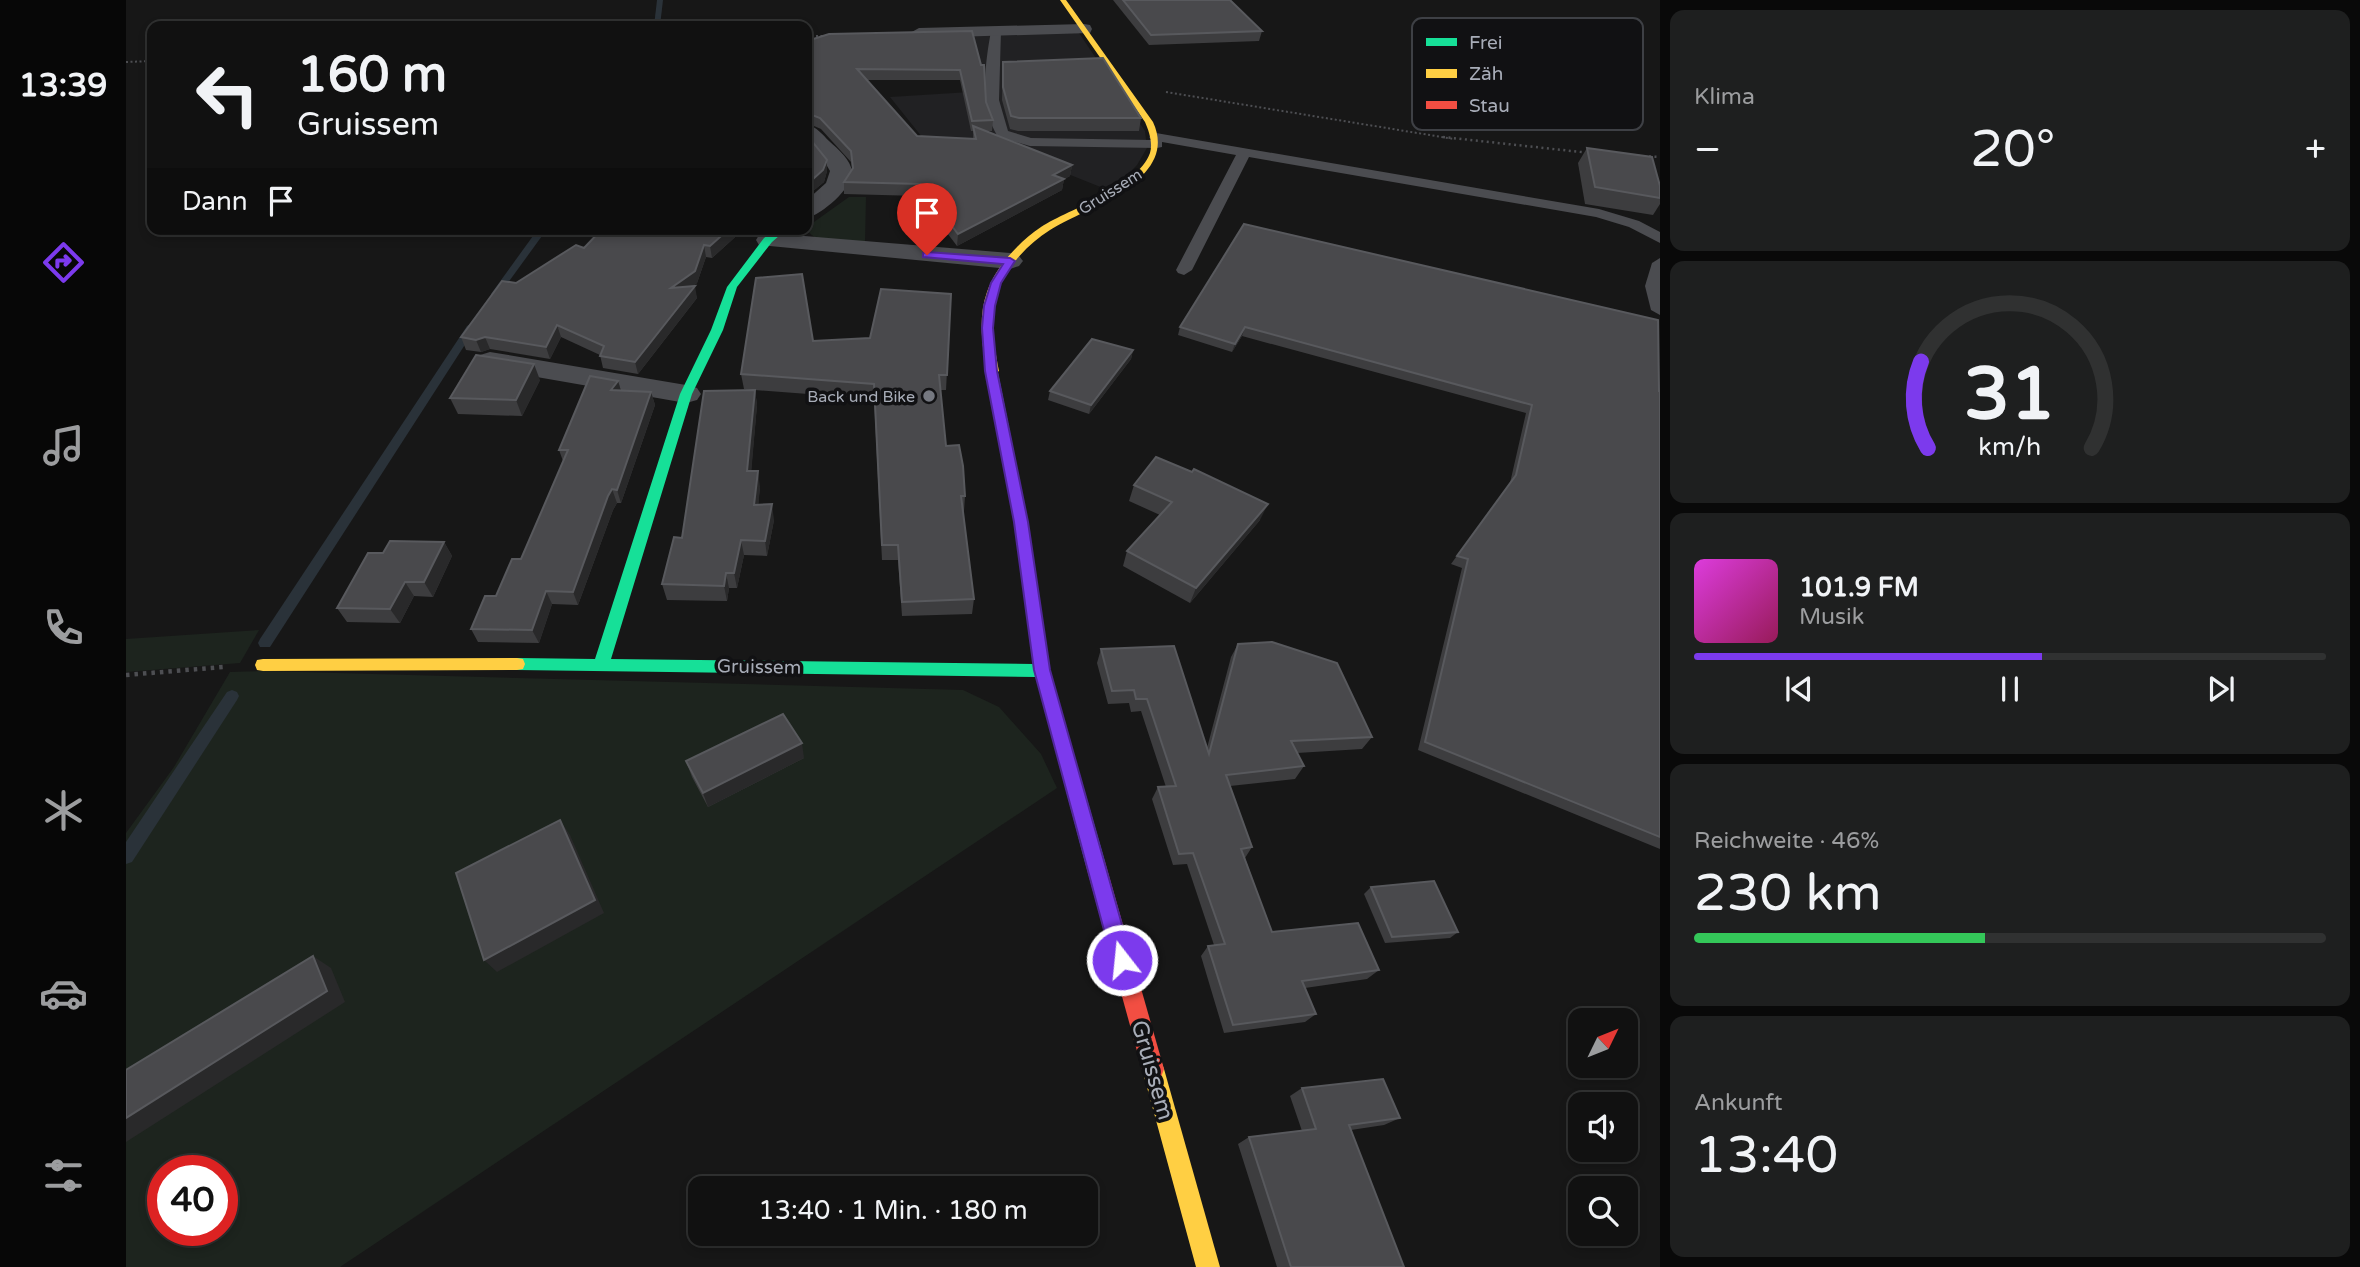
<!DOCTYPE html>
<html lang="de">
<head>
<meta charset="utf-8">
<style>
	body { margin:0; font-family:"Varela Round",sans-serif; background:#1e1f1f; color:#f1f3f6; height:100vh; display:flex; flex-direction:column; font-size:26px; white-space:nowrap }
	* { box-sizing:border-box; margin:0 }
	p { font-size:23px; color:#9c9d9f }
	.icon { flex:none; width:38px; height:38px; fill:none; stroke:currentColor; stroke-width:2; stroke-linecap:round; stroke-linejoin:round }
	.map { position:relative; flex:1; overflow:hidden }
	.panel { display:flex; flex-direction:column; gap:10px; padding:10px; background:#090909; width:700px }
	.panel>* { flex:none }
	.top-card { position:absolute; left:21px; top:21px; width:665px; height:214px; border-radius:14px; box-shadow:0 4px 10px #0003,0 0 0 2px #303131; background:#111; color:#f1f3f6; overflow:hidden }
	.needle { width:46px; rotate:47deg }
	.buttons { position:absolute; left:1442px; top:1008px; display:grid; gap:14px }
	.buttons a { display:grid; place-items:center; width:70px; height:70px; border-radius:14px; background:#111; box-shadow:0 4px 10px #0003,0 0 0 2px #303131; font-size:35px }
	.speed { position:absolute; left:21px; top:1155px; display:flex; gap:14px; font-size:35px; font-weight:700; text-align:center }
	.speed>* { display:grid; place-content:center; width:91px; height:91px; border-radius:50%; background:#111; box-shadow:0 4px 10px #0003,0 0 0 2px #303131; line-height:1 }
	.speed .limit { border:10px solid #d22; background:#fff; color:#111 }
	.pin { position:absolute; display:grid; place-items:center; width:60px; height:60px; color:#fff; margin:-72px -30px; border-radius:50% 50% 50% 0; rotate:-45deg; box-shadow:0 0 7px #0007 }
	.pin .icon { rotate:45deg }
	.me { position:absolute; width:77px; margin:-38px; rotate:344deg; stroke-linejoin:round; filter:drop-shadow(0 0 5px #0008) }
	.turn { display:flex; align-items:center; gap:24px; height:147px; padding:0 35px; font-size:32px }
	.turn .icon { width:91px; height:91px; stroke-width:2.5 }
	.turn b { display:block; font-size:49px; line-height:60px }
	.then { display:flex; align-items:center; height:66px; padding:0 35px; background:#0003; gap:14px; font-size:26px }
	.big { font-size:52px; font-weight:600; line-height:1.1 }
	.panel .tile { flex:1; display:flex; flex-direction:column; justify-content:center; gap:10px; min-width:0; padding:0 24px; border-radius:14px; background:#1e1f1f }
	.panel .dial { align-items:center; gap:0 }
	.dial svg { height:182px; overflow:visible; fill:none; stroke:#303131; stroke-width:7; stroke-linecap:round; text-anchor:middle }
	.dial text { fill:#f1f3f6; stroke:none }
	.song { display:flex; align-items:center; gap:21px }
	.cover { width:84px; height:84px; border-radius:10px; background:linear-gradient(135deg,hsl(300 70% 55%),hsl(330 70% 35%)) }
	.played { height:7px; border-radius:4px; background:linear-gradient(90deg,#7c3aed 55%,#303131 55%) }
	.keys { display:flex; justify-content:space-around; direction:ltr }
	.heat { display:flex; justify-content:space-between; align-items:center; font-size:38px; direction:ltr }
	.charge { height:10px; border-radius:5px; background:linear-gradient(90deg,#34c759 46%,#303131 0) }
	.trip { position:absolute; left:562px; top:1176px; width:410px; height:70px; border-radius:14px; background:#111; box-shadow:0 4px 10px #0003,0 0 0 2px #303131; font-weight:600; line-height:70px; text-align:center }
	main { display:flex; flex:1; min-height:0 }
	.menu { display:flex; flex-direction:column; width:126px; justify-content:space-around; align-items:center; background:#070707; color:#9c9d9f }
	.menu .icon { width:49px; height:49px }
	.menu .active { color:#7c3aed }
	.menu b { font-size:32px; color:#f1f3f6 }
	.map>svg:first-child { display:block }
	.built { fill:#212123 }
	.green { fill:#1d241e; fill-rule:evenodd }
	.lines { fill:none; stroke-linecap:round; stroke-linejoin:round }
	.stream { fill:#2a3239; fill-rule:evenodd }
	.path-far2 { stroke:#4d4e52; stroke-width:2; stroke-dasharray:2 2.5; stroke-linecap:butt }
	.path-far1 { stroke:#4d4e52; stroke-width:2.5; stroke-dasharray:2 3.5; stroke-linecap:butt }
	.path { stroke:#4d4e52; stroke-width:4.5; stroke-dasharray:3.5 5; stroke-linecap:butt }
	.lane { fill:#4b4c50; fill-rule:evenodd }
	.street { fill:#4b4c50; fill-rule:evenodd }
	.fast { fill:#16e098; fill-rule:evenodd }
	.slow { fill:#ffcf43; fill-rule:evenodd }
	.jam { fill:#f24e42; fill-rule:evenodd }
	.wall { fill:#3d3d3f; fill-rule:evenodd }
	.shaded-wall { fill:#29292a }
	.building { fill:#49494c; stroke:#58595d; stroke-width:2 }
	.route { fill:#7c3aed; stroke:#51269a; stroke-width:2 }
	.poi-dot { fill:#757880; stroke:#111113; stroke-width:2.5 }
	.labels { text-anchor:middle; stroke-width:7; stroke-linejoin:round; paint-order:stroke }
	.far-street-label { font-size:16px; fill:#a8adb8; stroke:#111113 }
	.far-poi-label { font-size:16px; fill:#a8adb8; stroke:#111113; text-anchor:end }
	.street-label { font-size:19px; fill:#a8adb8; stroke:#111113 }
	.near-street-label { font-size:23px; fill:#a8adb8; stroke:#111113 }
	.key { fill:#111113; stroke:#3e4045; stroke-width:2 }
	.key-label { font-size:19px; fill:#a8adb8 }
</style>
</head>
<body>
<main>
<nav class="menu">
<b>13:39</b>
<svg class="icon active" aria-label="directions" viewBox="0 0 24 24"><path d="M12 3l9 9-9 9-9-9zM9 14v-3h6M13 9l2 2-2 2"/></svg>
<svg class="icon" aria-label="music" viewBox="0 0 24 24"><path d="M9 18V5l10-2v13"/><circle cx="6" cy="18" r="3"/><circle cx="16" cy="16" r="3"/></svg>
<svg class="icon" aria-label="phone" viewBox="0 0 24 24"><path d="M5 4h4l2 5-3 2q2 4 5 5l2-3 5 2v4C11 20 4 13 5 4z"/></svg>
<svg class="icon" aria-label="climate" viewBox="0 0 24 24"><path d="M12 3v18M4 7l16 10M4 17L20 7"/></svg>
<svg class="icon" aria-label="car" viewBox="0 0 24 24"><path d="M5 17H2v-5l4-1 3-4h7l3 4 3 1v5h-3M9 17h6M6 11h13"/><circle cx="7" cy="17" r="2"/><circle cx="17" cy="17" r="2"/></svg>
<svg class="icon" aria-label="filters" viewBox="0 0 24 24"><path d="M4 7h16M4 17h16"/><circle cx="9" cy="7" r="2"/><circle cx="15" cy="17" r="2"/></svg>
</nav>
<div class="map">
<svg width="1534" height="1267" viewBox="0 0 1534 1267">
	<rect width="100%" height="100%" fill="#171717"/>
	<path class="built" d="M953,33L1019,131L1021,148L1011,165L998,178L977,188L892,154L804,147L764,97L860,91L845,34Z"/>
	<g class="green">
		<path d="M723,197H740L739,243C723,241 684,246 681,227Z"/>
		<path d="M133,630L114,663L0,672V639Z"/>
		<path d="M138,671L837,690L873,707L915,754L931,788L214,1267H0V833L48,767L104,672ZM37,1171H96V1230H37Z"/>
	</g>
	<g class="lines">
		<g class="stream">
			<path d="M531,0H537L534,26H528Z"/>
			<path d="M412,229H421L371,298H365V294Z"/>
			<path d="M346,323L351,326L144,647H134L132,643L134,639L341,326Z"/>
			<path d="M106,690L111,692L113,696L111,700L6,862L0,864V842L101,692Z"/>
		</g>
		<g class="path-far2">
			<path d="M681,36H700"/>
			<path d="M0,62L26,61"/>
			<path d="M1040,92L1328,139"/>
		</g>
		<g class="path-far1">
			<path d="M1317,137L1464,153"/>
			<path d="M1512,156L1534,157"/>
		</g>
		<path class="path" d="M0,675L97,667"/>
		<g class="lane">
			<path d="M870,28L875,31L873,100L882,131L905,138L1026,140L1023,137L1030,133L1473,209L1513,221L1534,232V243L1503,227L1470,217L1123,157L1066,270L1058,275L1052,273L1050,270L1110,155L1036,142V147L1031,148L904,146L872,137C853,107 859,64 865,31Z"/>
			<path d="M1534,258V315L1525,310L1519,286L1526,263Z"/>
		</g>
		<g class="street">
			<path d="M958,24L964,25L966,29L964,33L793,38L784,33L793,28Z"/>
			<path d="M681,125C691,127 696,134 703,141C712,149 725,160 726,172C727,188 695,215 681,218V200L700,183L704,171L697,159L681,142Z"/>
			<path d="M642,233L884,253L893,256L897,261L893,266L884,269L633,245L630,240L633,235Z"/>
			<path d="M364,352L560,385L571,388L575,394L571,400L560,403L354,367L350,361L354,355Z"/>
		</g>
		<path class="fast" d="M650,229H661L646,242L611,287L597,330L566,394L485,659L907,664L888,522L861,371L863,368H871L902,522L924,671L979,862L976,868L969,871L962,868L959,862L910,677L391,670L385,669L383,664L385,659L391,658L469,659L554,394L585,330L601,287L638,238Z"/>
		<g class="slow">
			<path d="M934,0H940L1027,122C1054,180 961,207 924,230C902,244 881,266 872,291C863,316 868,345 873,371L867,375L861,371C856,346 852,317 861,292C870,266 893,242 915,227C945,208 1011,188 1024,153C1027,143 1023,131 1019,122Z"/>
			<path d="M391,658L397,659L399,664L397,669L391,670L137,671L131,670L129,665L131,660L137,659Z"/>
			<path d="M1027,1058L1035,1061L1038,1069L1094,1267H1070L1016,1069L1019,1061Z"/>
		</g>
		<path class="jam" d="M969,853L976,856L979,862L1038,1069L1035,1077L1027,1080L1019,1077L1016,1069L959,862L962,856Z"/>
	</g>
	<g class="wall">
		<path d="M987,0H1104L1136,31L1133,41L1023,45Z"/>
		<path d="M846,31L860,102L867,120L866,131H860L946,165L944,176L938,179L936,190L831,246L793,196L718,194V182L726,169L725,162L695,129L681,123V41ZM740,80H834L845,131H847V139L791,136Z"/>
		<path d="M877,62L1015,118L1013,131H892L884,129L876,100Z"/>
		<path d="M681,135L701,160V171L698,182L687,191H681Z"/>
		<path d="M1461,148L1534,198V204L1527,215L1459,204L1452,163Z"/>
		<path d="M1118,224L1534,391V849L1292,750L1336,568L1325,564L1384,483L1400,413L1116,336L1106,352L1052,335L1054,327Z"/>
		<path d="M476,229H618L586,258L580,257L571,283L567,286L571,298L512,374L477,368L474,355L435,337L424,359L364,349L355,352L340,350L335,337L390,283L458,248Z"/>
		<path d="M825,294L820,390H814L820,446L839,496L838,511H837L848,599L846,614L776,616L772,560H756L748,399L629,390L631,405L625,471L634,487L632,505L648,520L641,556L618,555L611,588H603L601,601L541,600L536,584L556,538L627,390L618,389L615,374L687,341L744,338Z"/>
		<path d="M1007,350L1005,359L963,414L922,400L924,391Z"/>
		<path d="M414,380L396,416L332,414L324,398Z"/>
		<path d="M492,381L495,391L525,392L529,405L495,503H491L487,510L452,605L426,604L413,643L352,642L345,629L370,596L395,559L437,461L433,450Z"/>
		<path d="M1008,485L1134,520L1064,603L997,566L1001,551L1034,515L1003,501Z"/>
		<path d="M318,542L326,556L307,597L288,596L274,623L221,622L211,608L257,553Z"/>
		<path d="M1112,644L1246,737L1236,749L1171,753L1178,766L1169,779L1104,786L1126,847L1119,858L1146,932L1253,970L1241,979L1179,988L1190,1014L1179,1022L1098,1033L1075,956L1082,946L1088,945L1061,864L1047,865L1026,799L1032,787H1040L1015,711L1005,712L1003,703L982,704L971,663L975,649L1081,748L1105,657Z"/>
		<path d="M678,758L582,807L566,777L560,761Z"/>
		<path d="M1245,887L1332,932L1324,938L1259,943L1238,894Z"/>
		<path d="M1176,1088L1274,1118L1258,1125L1225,1130L1278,1267H1151L1112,1144L1123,1137L1176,1131L1164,1096Z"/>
	</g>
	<g class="shaded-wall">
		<path d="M701,160V171L698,182L687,191L686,180Z"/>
		<path d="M946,165L944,176L938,179L936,190L831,246L832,234L927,175Z"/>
		<path d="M603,229H618L586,258L584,246Z"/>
		<path d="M578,245L580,257L571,283L547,300L545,288Z"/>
		<path d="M569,286L571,298L512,374L509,362Z"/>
		<path d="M431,325L435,337L424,359L420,347Z"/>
		<path d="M1119,327L1116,336L1106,352L1109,344Z"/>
		<path d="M359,337L364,349L355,352L350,340Z"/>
		<path d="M1007,350L1005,359L963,414L965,405Z"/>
		<path d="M408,364L414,380L396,416L390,400Z"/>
		<path d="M492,381L496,394L485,390Z"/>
		<path d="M629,390L631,405L624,487L621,471Z"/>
		<path d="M525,392L529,405L495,503L491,490Z"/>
		<path d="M632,471L634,487L631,520L628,505Z"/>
		<path d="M486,489L491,503L487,510L452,605L447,592L482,496Z"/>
		<path d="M646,504L648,520L641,556L639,541Z"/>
		<path d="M1142,504L1134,520L1064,603L1070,588Z"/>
		<path d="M615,540L618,555L611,588L608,573Z"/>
		<path d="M318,542L326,556L307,597L298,582Z"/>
		<path d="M600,573L603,588L601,601L598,586Z"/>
		<path d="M279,582L288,596L274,623L264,609Z"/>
		<path d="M420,591L426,604L413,643L406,630Z"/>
		<path d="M676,743L678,758L582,807L577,793Z"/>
		<path d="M434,820L444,835L478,913L371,972L358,960Z"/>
		<path d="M187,956L205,968L219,1002L0,1142V1118Z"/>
	</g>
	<g class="building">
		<path d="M997,0H1104L1136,31L1025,35Z"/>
		<path d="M846,31L855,65H858L860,102L867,120L846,121L834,70L731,69L791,136L850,139L847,126L946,165L927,175L938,179L832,234L794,184L718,182L727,168L725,151L694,118L681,113V41L703,34Z"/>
		<path d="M977,58L1015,118H893L885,116L877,87V62Z"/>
		<path d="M681,135L701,160L697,170L686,180H681Z"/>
		<path d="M1461,148L1526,157L1534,186V198L1469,187Z"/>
		<path d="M1118,224L1532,320L1533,391H1534V837L1299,742L1342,559L1331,556L1390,475L1406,405L1119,327L1109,344L1054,327Z"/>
		<path d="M476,229H603L584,246L578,245L569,271L545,288L569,286L509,362L474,356L478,346L431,325L420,347L359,337L350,340L335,337L376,281L390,283L450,245L458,248Z"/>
		<path d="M676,274L687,341L744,338L755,289L825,294L821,375H813L820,446L833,445L837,466L839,496H835L848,599L776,602L772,545H756L748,384L615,374L630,278Z"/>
		<path d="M966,339L1007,350L965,405L924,391Z"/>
		<path d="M350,355L408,364L390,400L324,398Z"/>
		<path d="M464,376L492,381L485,390L525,392L491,490L486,489L482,496L447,592L420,591L406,630L345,629L359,596H370L386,559H395L442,450H433Z"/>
		<path d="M629,390L621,471H632L628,505L646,504L639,541L615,540L608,573H600L598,586L536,584L548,537L556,538L578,391Z"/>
		<path d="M1030,457L1066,472L1068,469L1142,504L1070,588L1001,551L1046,502L1008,485Z"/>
		<path d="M264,541L318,542L298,582H279L264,609L211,608L242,553H257Z"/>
		<path d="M1146,642L1211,663L1246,737L1165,741L1178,766L1100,775L1126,847L1115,849L1146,932L1232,923L1253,970L1176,981L1190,1014L1107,1025L1082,946L1099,944L1067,853L1053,854L1032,787L1050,786L1021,699H1010L1008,690L986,691L975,649L1048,646L1083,754L1112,644Z"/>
		<path d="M657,714L676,743L577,793L560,761Z"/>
		<path d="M434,820L469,900L358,960L330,873Z"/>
		<path d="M1308,881L1332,932L1266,937L1245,887Z"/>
		<path d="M187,956L201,991L0,1118V1070Z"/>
		<path d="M1257,1079L1274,1118L1223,1125L1278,1267H1165L1123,1137L1190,1129L1176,1088Z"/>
	</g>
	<path class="route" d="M801,252L884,258L889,261L875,283L869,306L867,328L871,371L902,522L924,670L1006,960L1003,967L996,970L989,967L986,960L908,670L888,522L859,371L856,328L858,306L865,283L877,264L797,257V253Z"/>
	<circle class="poi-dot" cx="803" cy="396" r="7"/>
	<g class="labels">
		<g class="far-street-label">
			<text transform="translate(984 191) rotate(-32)" y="6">Gruissem</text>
		</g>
		<g class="far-poi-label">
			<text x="789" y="402">Back und Bike</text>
		</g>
		<g class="street-label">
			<text transform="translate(633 666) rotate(1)" y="7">Gruissem</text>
		</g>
		<g class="near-street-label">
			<text transform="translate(1027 1070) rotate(74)" y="8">Gruissem</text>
		</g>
	</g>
	<rect x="1286" y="18" width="231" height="112" rx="10" class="key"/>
	<rect x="1300" y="38" width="31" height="8" fill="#16e098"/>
	<rect x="1300" y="69" width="31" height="9" fill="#ffcf43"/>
	<rect x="1300" y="101" width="31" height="8" fill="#f24e42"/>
	<g class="key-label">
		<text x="1343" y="49">Frei</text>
		<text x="1343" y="80">Zäh</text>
		<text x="1343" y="112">Stau</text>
	</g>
</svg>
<div class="buttons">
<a><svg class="needle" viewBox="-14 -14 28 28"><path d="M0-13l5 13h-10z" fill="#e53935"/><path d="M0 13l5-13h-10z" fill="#9c9d9f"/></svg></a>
<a><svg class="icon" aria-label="sound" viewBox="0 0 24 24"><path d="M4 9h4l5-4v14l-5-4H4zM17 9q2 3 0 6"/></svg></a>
<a><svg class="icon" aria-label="search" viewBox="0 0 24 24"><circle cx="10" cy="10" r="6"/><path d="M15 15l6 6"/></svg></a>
</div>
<div class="speed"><div class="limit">40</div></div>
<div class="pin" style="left:801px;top:255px;background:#d93025"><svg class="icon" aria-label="arrive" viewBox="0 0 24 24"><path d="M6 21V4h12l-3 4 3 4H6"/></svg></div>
<svg class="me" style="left:996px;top:960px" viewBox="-20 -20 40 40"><circle r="17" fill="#7c3aed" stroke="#fff" stroke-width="3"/><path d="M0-11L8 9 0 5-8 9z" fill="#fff"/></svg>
<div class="trip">13:40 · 1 Min. · 180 m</div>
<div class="top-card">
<div class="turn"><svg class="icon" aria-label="left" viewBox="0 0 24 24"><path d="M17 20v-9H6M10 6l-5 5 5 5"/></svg><div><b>160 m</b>Gruissem</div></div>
<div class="then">Dann<svg class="icon" aria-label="arrive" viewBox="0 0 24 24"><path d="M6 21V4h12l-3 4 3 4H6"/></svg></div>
</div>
</div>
<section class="panel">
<div class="tile"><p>Klima</p>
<div class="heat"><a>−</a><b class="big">20°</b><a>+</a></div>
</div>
<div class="tile dial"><svg viewBox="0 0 100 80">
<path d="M14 69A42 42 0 1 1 86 69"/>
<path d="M14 69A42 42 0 0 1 11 31" stroke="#7c3aed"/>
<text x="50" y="56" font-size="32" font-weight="700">31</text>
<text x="50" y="72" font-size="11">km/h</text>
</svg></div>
<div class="tile">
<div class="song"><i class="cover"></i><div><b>101.9 FM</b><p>Musik</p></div></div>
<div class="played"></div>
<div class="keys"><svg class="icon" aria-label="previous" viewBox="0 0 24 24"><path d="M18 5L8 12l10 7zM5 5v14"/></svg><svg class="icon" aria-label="pause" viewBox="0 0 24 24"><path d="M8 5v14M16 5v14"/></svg><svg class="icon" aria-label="next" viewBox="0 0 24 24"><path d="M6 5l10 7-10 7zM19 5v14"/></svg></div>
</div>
<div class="tile"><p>Reichweite · 46%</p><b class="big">230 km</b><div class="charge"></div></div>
<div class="tile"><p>Ankunft</p><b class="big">13:40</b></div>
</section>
</main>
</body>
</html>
